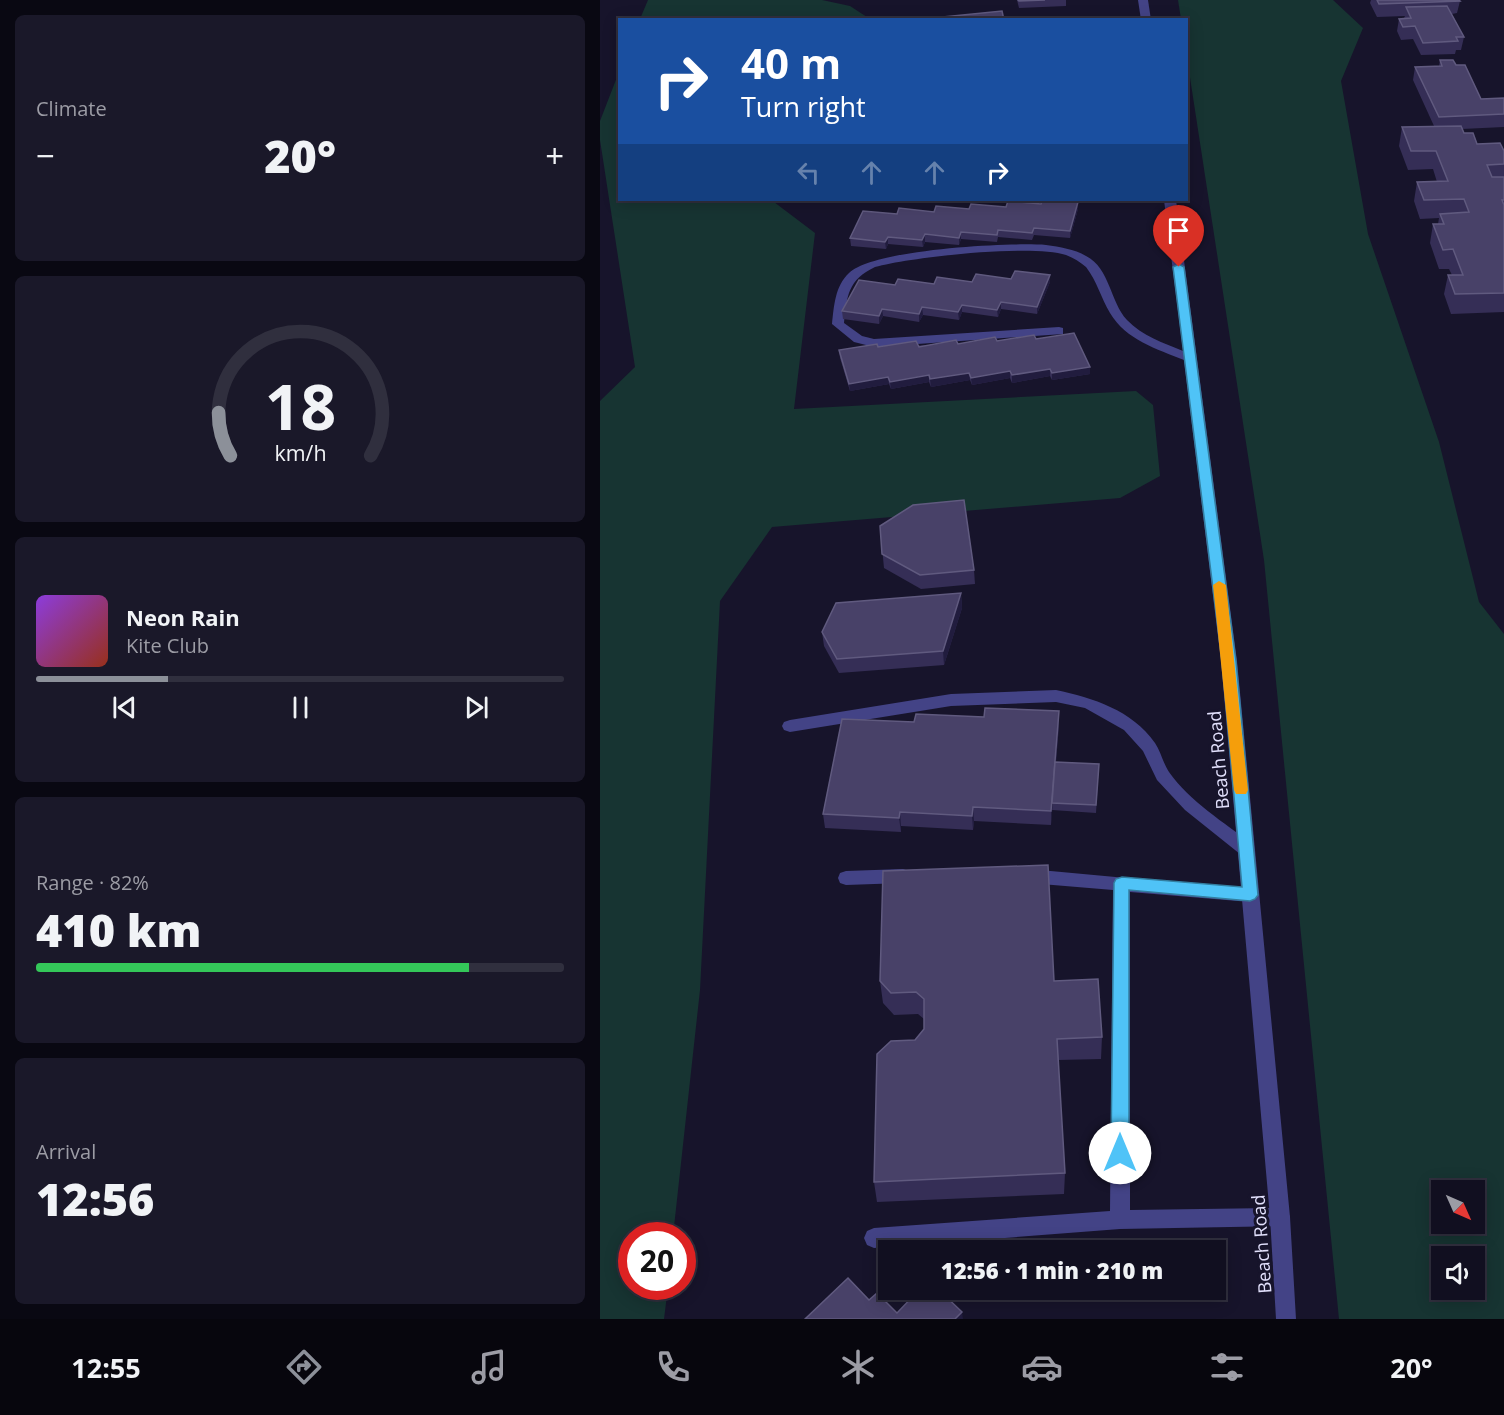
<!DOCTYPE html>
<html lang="en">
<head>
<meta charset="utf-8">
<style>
	body { margin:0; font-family:"Open Sans",sans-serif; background:#1a1829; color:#f1f3f6; height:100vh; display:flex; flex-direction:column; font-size:22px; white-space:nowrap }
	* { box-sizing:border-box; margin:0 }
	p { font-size:20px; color:#9c9ca5 }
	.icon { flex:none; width:33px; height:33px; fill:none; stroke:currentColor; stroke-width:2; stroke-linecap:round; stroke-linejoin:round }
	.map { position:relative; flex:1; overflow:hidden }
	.side { display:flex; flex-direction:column; gap:15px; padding:15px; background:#090812; width:600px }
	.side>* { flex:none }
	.top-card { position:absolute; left:18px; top:18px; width:570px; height:183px; border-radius:0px; box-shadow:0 3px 15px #0003,0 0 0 2px #302f3e; background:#1a4fa0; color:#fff; overflow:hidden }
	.needle { width:39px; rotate:135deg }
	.tools { position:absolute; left:831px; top:1180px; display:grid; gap:12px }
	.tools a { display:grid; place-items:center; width:54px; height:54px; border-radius:0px; background:#110f20; box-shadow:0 3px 15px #0003,0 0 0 2px #302f3e; font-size:30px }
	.speed { position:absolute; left:18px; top:1222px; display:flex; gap:12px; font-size:30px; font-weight:700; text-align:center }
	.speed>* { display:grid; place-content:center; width:78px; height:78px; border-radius:50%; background:#110f20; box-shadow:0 3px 15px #0003,0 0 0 2px #302f3e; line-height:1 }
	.speed .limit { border:9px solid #d22; background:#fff; color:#111 }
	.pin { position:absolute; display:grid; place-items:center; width:51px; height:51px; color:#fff; margin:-62px -26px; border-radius:50% 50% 50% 0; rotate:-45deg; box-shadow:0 0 6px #0007 }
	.pin .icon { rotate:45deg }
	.me { position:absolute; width:66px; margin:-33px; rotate:0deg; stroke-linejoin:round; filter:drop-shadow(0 0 4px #0008) }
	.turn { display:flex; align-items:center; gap:21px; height:126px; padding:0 24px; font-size:27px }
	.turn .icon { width:78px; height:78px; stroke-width:2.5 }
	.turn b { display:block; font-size:42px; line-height:51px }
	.lanes { display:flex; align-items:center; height:57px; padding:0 24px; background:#0003; justify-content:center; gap:30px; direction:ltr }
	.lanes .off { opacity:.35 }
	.big { font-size:45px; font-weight:800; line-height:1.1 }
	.side .card { flex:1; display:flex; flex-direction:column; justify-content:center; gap:9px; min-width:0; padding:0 21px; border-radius:9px; background:#1a1829 }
	.side .dial { align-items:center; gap:0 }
	.dial svg { height:156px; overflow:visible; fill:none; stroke:#302f3e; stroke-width:7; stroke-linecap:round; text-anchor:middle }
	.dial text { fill:#f1f3f6; stroke:none }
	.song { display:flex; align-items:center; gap:18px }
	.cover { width:72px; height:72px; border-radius:9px; background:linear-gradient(135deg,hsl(270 70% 55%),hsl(10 70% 35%)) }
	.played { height:6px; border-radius:3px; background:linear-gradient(90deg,#8c9099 25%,#302f3e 25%) }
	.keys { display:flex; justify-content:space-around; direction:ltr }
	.heat { display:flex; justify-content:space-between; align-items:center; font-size:33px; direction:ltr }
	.charge { height:9px; border-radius:4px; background:linear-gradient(90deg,#34c759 82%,#302f3e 0) }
	.trip { position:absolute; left:278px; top:1240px; width:348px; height:60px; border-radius:0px; background:#110f20; box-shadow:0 3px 15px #0003,0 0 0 2px #302f3e; font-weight:800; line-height:60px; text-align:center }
	.menu { display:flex; height:96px; justify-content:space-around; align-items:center; background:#07060d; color:#9c9ca5 }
	.menu .icon { width:42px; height:42px }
	.menu .selected { color:#8c9099 }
	.menu b { font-size:27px; color:#f1f3f6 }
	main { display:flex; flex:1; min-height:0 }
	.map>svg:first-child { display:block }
	.green { fill:#173432; fill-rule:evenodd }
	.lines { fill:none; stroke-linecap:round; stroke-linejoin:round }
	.lane { fill:#434386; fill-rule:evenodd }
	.street { fill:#434386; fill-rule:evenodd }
	.wall { fill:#352e56 }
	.shaded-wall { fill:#211c3e }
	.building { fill:#484168; stroke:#605a7f; stroke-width:1.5 }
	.route { fill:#4fc3f7; stroke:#337fa1; stroke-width:1.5 }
	.slow { fill:#f59e0b }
	.labels { text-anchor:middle; stroke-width:6; stroke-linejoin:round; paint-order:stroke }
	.street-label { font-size:18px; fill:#e2e0fc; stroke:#17142b }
</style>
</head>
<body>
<main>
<section class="side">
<div class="card"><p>Climate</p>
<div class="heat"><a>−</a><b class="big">20°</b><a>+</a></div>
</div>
<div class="card dial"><svg viewBox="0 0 100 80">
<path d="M14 69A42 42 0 1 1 86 69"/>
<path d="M14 69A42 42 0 0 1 8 47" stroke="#8c9099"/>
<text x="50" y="56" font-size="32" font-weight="700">18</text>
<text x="50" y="72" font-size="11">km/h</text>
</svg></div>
<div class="card">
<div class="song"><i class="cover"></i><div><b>Neon Rain</b><p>Kite Club</p></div></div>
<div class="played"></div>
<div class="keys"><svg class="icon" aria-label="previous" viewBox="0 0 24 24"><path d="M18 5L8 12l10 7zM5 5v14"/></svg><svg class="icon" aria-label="pause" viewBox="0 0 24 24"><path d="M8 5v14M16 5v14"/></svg><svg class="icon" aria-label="next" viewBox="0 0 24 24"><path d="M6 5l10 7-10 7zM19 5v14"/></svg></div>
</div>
<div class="card"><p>Range · 82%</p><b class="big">410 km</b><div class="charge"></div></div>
<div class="card"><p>Arrival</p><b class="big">12:56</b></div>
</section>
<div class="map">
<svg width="904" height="1319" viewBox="0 0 904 1319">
	<rect width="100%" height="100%" fill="#17142b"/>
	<g class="green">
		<path d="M48,0H222L250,6L270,19H40Z"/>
		<path d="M578,0H733L763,28L741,81L768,234L839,442L879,602L904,634V1319H739L664,560L587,58L586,20L581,19ZM842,1191H874V1224H842ZM842,1257H874V1290H842Z"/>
		<path d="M19,72L20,200H174V202L215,233L194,409L536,391L553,405L560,476L520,498L172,527L120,601L100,990L73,1236H32V1287H68L64,1319H0V401L35,367L0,140V121Z"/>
	</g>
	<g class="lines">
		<g class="lane">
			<path d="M456,690C493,698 532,710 555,743C561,752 563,763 569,772C589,801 625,823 652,844L654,849L652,854L646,856L640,854L585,810L557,780L543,751L524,730L485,708L456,702L351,706L190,732L184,730L182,726L184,722L190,720L351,694Z"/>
			<path d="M303,869L309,871L311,876L309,881L303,883L246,885L240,883L238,878L240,873L246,871Z"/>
			<path d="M429,869L656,890L658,895L656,900L650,902L530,892V1210L680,1208L687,1210L690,1217L687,1224L680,1226L520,1229L274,1248L267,1245L264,1238L267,1231L274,1228L510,1211L513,890L429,883L423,881L421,876L423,871Z"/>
		</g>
		<g class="street">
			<path d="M538,0H548L551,20H541Z"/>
			<path d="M564,200H576L637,661L690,1217L696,1319H676L670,1217L621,661L584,360C557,349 526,340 510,313C501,298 497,281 486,267C480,262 474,258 466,255C431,244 312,257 275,267C248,280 247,295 244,323L262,336L274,339L459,327L463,328V334L274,347L254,342L232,324C234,306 235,286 249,273C274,249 410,242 446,245C460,247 474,249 486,256C510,268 510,302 527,320C542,336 564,343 583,351Z"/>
		</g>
	</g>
	<g class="wall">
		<path d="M417,0H466V6L419,8Z"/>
		<path d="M771,0L860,1L857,13L852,14L864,37L861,50H856L855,54L821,55L813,39L801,40L797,31L799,19L804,18L805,16L777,17L770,3Z"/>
		<path d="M840,60L856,65L881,99L904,98V127L862,129L864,133L877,144L904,151V312L851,314L844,294L848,275H852L849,269H839L830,243L833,224H838L839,218L820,219L814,201L817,182H837L833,169L808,170L799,146L802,127L834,126L813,80L815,67L839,66Z"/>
		<path d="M406,207L478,209L470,238L434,235L432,240L398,237L397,242L361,239L359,245L325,242L323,247L288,244L286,249L251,246L250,238L297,214Z"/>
		<path d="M411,279L450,282L437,314L401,309L398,317L362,312L359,320L323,315L319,322L283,316L279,324L243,319L242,311L295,285L334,284Z"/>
		<path d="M436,339L490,374L452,380L450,376L412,383L410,378L372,385L370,380L331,387L329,382L291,389L289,384L250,391L240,358L239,350Z"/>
		<path d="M280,526L374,570L375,584L321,589L284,568Z"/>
		<path d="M361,593L362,608L344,665L239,673L224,646L222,632Z"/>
		<path d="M314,722L459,725L456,762L499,764L496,813L452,810V808L451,825L374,821L373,830L301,826V832L225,828L223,814Z"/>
		<path d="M280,981H454L502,1037L501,1059L458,1060L465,1173L464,1194L277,1202L274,1182L315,1040L324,1029V1019L318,1014L294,1015L283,1003Z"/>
	</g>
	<g class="shaded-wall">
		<path d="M478,202V209L470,238V231Z"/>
		<path d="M361,232V239L359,245V238Z"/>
		<path d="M325,234V242L323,247L322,240Z"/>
		<path d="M288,237V244L286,249L285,242Z"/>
		<path d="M450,275V282L437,314V307Z"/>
		<path d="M401,302V309L398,317L397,310Z"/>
		<path d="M362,305V312L359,320L358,312Z"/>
		<path d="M322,307L323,315L319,322V314Z"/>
		<path d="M282,309L283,316L279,324V316Z"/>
		<path d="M490,367V374L452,380V373Z"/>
		<path d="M450,369V376L412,383V375Z"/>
		<path d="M410,371V378L372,385L371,378Z"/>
		<path d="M369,373L370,380L331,387L330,379Z"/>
		<path d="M329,375V382L291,389L290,382Z"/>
		<path d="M288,377L289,384L250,391L249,384Z"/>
		<path d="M361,593L362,608L344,665L343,651Z"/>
		<path d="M459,711V725L451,825V811Z"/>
		<path d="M373,807L374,821L373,830L372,816Z"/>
		<path d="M300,812L301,826V832L299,818Z"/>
		<path d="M362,1312L363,1319H355Z"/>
	</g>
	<g class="building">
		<path d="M418,0H445L419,1Z"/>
		<path d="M777,0H859L860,1L779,4Z"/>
		<path d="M847,6L864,37H856L858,41L823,43L815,26L803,27L799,19L811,18L806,7Z"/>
		<path d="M402,11L404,20H333V18Z"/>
		<path d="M840,60H853L856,65H865L881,99L904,98V114L839,117L815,67L842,66Z"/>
		<path d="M861,126L864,133H873L877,144L900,143L904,151V164L887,165L892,177H904V200H902L904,205V293L855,294L848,275H863L853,249L843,250L833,224H844L840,214L869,212L864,199L824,200L817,182L848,181L836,151H811L802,127Z"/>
		<path d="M443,200L478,202L470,231L434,228L432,233L398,230L397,235L361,232L359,238L325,234L322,240L288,237L285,242L250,238L263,211L297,214L299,208L334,212L336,206L369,209L371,204L406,207L408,201L441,204Z"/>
		<path d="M415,271L450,275L437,307L401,302L397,310L362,305L358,312L322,307L319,314L282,309L279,316L242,311L259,280L295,285L298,279L334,284L337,277L372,282L376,274L411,279Z"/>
		<path d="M474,333L490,367L452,373L450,369L412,375L410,371L371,378L369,373L330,379L329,375L290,382L288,377L249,384L239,350L277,344L278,347L316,341L319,347L356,340L358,344L395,337L397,341L434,335L436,339Z"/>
		<path d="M364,500L374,570L320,575L282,554L280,526L313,505Z"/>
		<path d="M361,593L343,651L237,659L222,632L236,603Z"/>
		<path d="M385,708L459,711L451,811L373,807L372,816L300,812L299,818L223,814L242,719L314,722L316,714L384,717Z"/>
		<path d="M455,762L499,764L496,805L452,803Z"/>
		<path d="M448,865L454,981L498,979L502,1037L457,1039L465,1173L274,1182L277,1054L291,1041L315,1040L324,1029V999L316,992L291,993L280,981L283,871Z"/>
		<path d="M248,1278L269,1300L277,1293L297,1313L319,1290H339L362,1312L355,1319H205Z"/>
	</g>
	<path class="route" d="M579,264L584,267L636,661L658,895L655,899L650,901L529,890V1153L526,1159L520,1161L514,1159L511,1153L514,883L516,879L522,877L642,887L622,661L573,267Z"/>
	<path class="slow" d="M619,581L626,585L648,790L646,794H636L634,790L613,585Z"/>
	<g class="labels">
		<g class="street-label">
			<text transform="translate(619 760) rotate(-95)" y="6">Beach Road</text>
			<text transform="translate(662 1244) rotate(-94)" y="6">Beach Road</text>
		</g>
	</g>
</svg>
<div class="tools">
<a><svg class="needle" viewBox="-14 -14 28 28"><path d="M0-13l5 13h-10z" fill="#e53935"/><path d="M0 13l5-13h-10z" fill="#9c9ca5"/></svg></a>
<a><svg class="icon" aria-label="sound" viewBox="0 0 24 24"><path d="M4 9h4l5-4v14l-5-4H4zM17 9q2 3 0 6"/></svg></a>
</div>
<div class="speed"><div class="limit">20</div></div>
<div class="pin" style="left:579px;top:267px;background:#d93025"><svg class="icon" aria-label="arrive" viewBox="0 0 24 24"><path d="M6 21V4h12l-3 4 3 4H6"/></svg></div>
<svg class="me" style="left:520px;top:1153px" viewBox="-20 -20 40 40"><circle r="19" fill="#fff"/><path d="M0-13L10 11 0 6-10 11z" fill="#4fc3f7"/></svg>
<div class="trip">12:56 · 1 min · 210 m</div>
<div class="top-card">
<div class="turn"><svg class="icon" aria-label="right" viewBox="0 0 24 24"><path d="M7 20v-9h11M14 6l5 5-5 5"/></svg><div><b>40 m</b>Turn right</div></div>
<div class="lanes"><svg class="icon off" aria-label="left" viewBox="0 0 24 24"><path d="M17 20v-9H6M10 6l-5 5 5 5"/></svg><svg class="icon off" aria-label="ahead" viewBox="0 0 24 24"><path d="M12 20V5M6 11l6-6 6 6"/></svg><svg class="icon off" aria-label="ahead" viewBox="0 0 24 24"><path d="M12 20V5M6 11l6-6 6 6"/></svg><svg class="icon" aria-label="right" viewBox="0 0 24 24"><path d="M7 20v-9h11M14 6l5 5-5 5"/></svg></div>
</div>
</div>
</main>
<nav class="menu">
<b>12:55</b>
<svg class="icon selected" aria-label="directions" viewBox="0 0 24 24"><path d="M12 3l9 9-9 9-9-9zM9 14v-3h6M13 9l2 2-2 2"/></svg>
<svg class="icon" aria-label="music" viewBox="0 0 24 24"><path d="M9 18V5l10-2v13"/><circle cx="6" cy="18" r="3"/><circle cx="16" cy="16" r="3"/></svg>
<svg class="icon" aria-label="phone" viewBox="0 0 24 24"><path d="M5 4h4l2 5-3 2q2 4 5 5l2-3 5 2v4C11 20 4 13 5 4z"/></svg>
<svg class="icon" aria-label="climate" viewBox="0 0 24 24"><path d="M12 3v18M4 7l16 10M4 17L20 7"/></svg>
<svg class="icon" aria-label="car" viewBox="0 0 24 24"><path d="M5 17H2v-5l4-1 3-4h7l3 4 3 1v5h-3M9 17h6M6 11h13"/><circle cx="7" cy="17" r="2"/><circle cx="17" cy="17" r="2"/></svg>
<svg class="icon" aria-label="filters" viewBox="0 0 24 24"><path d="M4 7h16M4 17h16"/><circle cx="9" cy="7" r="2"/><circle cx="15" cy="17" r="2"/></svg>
<b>20°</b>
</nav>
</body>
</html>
